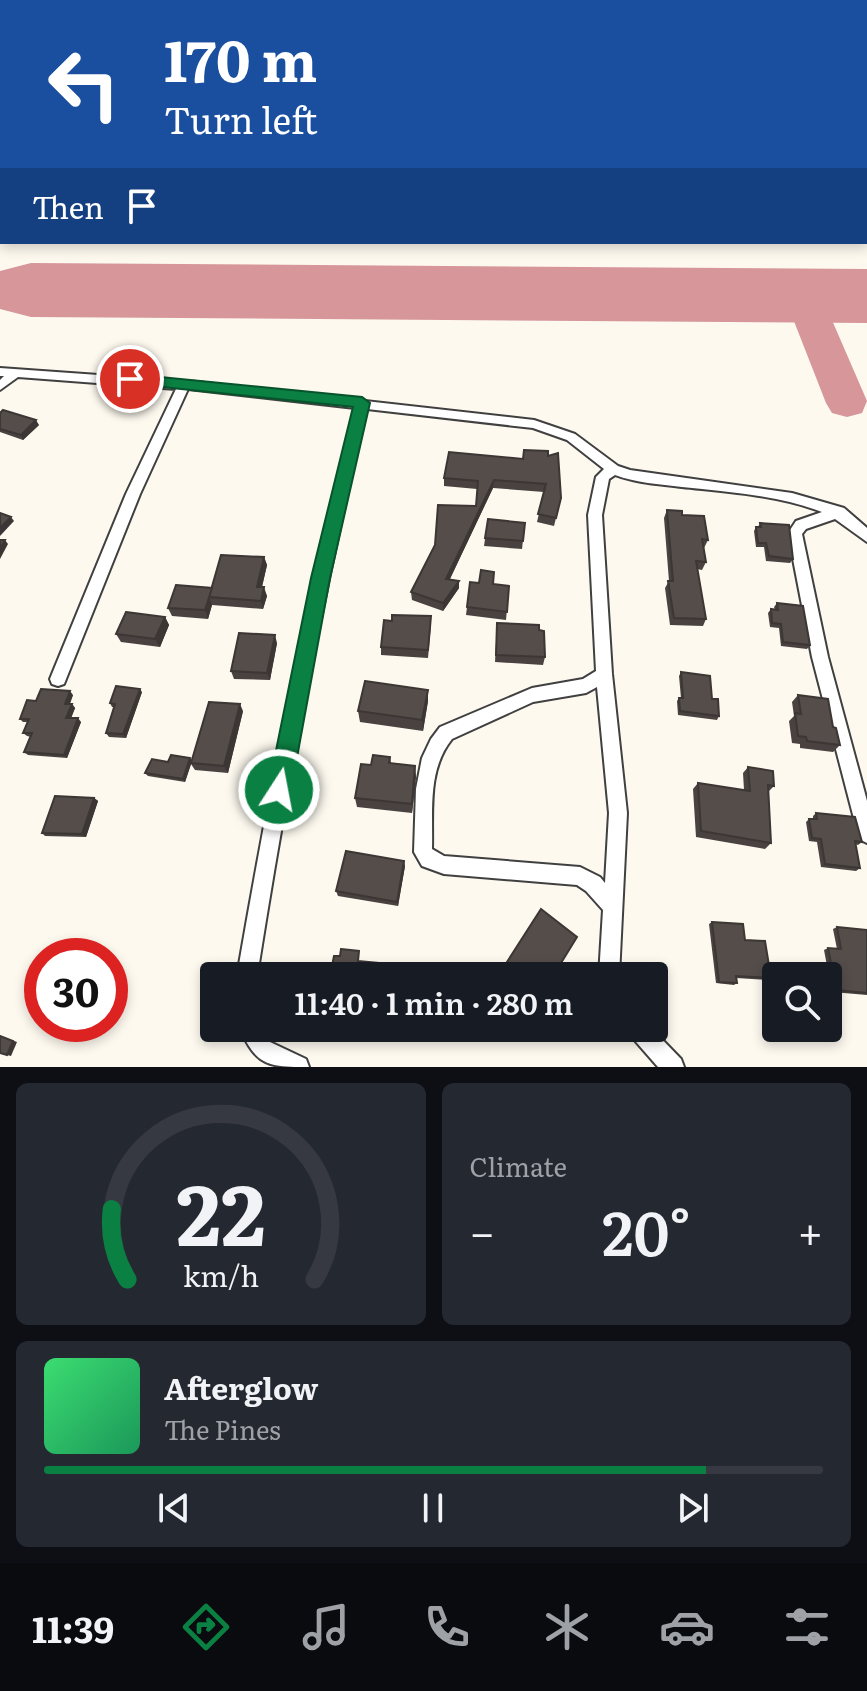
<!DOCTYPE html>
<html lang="en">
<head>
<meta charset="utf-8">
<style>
	body { margin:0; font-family:Literata,serif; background:#242831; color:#f1f3f6; height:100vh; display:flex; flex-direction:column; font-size:30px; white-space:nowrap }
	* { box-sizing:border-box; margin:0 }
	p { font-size:26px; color:#9ea1a6 }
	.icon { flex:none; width:44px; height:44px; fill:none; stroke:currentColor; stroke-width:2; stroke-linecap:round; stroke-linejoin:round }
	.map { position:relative; height:1067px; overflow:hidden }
	.sheet { display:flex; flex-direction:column; gap:16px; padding:16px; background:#0d0f14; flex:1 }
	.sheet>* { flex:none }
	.banner { position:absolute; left:0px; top:0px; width:868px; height:244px; box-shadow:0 4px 12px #0003; background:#1a4fa0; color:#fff; overflow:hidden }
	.tools { position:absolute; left:762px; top:962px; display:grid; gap:16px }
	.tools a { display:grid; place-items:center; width:80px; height:80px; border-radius:8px; background:#171b24; box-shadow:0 4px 12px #0003; font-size:40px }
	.speed { position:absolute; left:24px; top:938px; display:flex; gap:16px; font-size:40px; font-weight:700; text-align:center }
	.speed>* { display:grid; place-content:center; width:104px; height:104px; border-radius:50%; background:#171b24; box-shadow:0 4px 12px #0003; line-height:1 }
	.speed .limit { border:12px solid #d22; background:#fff; color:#111 }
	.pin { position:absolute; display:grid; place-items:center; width:68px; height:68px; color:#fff; margin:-34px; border:4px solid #fff; border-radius:50%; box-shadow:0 2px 8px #0007 }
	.me { position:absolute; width:88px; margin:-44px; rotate:11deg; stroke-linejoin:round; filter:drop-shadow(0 0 6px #0008) }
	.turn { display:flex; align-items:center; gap:28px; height:168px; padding:0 32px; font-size:36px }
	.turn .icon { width:104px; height:104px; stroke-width:2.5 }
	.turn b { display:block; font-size:56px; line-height:68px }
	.then { display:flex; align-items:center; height:76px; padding:0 32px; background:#0003; gap:16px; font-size:30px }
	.big { font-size:60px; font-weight:600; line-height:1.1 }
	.sheet .card { flex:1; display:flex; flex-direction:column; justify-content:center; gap:12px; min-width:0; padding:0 28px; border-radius:12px; background:#242831 }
	.sheet .dial { align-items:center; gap:0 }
	.dial svg { height:208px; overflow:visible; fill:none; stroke:#363941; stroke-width:7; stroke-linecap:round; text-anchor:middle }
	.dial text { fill:#f1f3f6; stroke:none }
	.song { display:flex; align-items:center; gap:24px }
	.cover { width:96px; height:96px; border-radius:12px; background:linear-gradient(135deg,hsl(140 70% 55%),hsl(150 70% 35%)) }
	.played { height:8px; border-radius:4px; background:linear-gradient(90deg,#0b8043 85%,#363941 85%) }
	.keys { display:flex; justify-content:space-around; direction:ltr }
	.heat { display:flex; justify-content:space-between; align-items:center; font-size:44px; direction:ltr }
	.sheet .tiles { flex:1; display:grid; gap:16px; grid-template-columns:1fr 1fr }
	.card:last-child { grid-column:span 2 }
	.trip { position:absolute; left:200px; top:962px; width:468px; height:80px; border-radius:8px; background:#171b24; box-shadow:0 4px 12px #0003; font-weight:600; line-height:80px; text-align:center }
	.dock { display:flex; height:128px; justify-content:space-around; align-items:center; background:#090b0e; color:#9ea1a6 }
	.dock .icon { width:56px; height:56px }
	.dock .on { color:#0b8043 }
	.dock b { font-size:36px; color:#f1f3f6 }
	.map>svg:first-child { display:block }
	.water { fill:#b8e1f0; stroke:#469dc0; stroke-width:2 }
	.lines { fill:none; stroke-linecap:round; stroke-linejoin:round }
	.taxiway { fill:#d6969a; fill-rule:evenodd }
	.runway { fill:#d6969a; fill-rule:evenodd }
	.street-casing { stroke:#404040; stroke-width:4 }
	.street { fill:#fff; fill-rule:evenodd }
	.wall { fill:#494240 }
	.shaded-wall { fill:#3c3634 }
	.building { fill:#554d4a; stroke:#3c3634; stroke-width:2 }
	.route { fill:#0b8043; stroke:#07532c; stroke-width:2 }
</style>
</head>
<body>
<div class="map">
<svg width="867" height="1067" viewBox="0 0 867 1067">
	<rect width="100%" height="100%" fill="#fdf9ef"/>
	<path class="water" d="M0,0H209L2,2L0,163Z"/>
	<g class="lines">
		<path class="taxiway" d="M809,300L822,303L828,311L867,401L862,413L847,417L832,413L826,403L790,311L796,303Z"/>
		<path class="runway" d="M31,263L867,269V323L31,317L0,309V271Z"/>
		<g class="street-casing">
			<g id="street">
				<path d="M703,0H709L710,2H704Z"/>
				<rect x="866" y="64" width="1" height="4"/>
				<path d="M866,139L867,140V148L866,147Z"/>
				<rect x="866" y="192" width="1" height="6"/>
				<path d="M0,368L197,382L534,420L575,434L618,466L630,470L792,493L844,508L867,528V542L835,519L806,529L802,534L828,657L867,801V843L861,840L858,834L812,657L788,533L796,521L822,512C778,495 728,492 682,487C659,484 636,483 615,475L609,479L602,515L612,674L627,813L619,976H599L603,910L586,891L577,885L444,874L422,866L414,852L416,789L422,758L431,739L440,727L532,688L583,679L596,671L588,515L596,477L604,469L567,440L533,428L367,409C322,597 287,786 257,976H237C270,785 307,596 355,408L188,389L140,494L64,684L58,686L52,684L50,679L126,494L176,389L18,377L0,390V380L4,376H0ZM597,687L609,813L605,883L600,877L580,867L444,856L432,849C433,811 427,770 452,739L533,702L586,693Z"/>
				<path d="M240,1028H262L270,1042L306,1059L309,1067C270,1067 256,1067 240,1028Z"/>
				<path d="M627,1028H651L681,1059L684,1067H658L630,1035Z"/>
			</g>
		</g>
		<use href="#street" class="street"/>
	</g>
	<g class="wall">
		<path d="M0,413L39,425L23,440L0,432Z"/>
		<path d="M524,450L548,456L561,498L554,526L537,522L544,492L493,488L450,579L459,588L443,611L412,600L411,592L476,506L477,489L444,486V478L523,459Z"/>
		<path d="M667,510L682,515L708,540L704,548L706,562L702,570L697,569L706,619L703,626L670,625L665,588L669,581L664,518Z"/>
		<path d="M488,519L525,523L522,549L484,546Z"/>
		<path d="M760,523L793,559L790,563L766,561L764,547H756L754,531L756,527H758Z"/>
		<path d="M264,557L267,565L262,587L267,596L263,609L212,605L208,619L172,616L168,608L212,588Z"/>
		<path d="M493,584L509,586L506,620L466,615L467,607Z"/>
		<path d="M777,603L810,645L807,649L781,646L779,628L770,627L768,613L771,609L775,610L774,607Z"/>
		<path d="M165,617L169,625L160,647L121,642L116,634Z"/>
		<path d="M392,621L431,625L428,658L381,655V647Z"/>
		<path d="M497,623L545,657L543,665L495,662Z"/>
		<path d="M277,643L270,680L234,679L231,671Z"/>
		<path d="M681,672L712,699L719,716L717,720L678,715L677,701L679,698H681L679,676Z"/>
		<path d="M428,690V701L423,731L360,722L358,711Z"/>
		<path d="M142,692L126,738L109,737L106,733L114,707H112L110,703Z"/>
		<path d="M73,695L70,704H72L75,708L71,718L81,722L67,758L28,755L24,752L31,737L27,736L23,733L27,722H23L20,719L36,701Z"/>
		<path d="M798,695L833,727L840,745L833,752L800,748V744L792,743L789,721L794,716L792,702Z"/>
		<path d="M243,711L228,773L195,770L191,764L185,782L148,776L145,773L168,762L192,760Z"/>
		<path d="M390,757L391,763L416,776L412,813L357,807L355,798L371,765Z"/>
		<path d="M748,767L774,786L768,792L771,843L765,849L696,837L693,789L698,783L744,790L743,773Z"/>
		<path d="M94,798L98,801L86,837L45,836L42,833Z"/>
		<path d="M816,813L862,842L858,845L855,844L860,868L856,871L821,867L817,842L809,841L806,822L809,819H813V816Z"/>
		<path d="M405,866L398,906L338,896L336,891Z"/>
		<path d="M712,922L745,940L771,978L768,980L736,978L737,983L734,985L716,983L709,924Z"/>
		<path d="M837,927L867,930V995L832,992L824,950L828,948L837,949L833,929Z"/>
		<path d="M502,1028H522L514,1039Z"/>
	</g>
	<g class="shaded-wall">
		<path d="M36,420L39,425L23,440L21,435Z"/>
		<path d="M494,480L493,488L446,587V579Z"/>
		<path d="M11,517L14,521L0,536V528Z"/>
		<path d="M5,540L8,544L0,559V549Z"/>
		<path d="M264,557L267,565L260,595L257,587Z"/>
		<path d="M459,581V588L443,611V603Z"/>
		<path d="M264,587L267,596L263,609L261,601Z"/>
		<path d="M212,588L209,597L212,605L208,619L205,610Z"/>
		<path d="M165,617L169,625L160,647L155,639Z"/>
		<path d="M275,635L277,643L270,680L267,673Z"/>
		<path d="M140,689L142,692L126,738L123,734Z"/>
		<path d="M428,690V701L423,731L422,720Z"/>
		<path d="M70,691L73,695L68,707L65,704Z"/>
		<path d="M72,704L75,708L70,721L66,718Z"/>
		<path d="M240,704L243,711L228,773L224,766Z"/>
		<path d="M78,718L81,722L67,758L64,755Z"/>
		<path d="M190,758L192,761L185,782L183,779Z"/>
		<path d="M415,766L416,776L412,813V804Z"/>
		<path d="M94,798L98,801L86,837L82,834Z"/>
		<path d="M404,861L405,866L398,906L397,902Z"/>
		<path d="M0,1036L17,1042L11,1056L7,1055Z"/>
	</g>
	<g class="building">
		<path d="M521,0H558L557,2H520Z"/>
		<path d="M650,0H672L674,2H651Z"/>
		<path d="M805,0H835L841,2H806Z"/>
		<path d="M3,410L36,420L21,435L0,429V413Z"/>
		<path d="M524,450L548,451V456L558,453L561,498L556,518L538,514L546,484L494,480L446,579L459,581L443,603L411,592L435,545L438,505L476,506L478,481L444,478L449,452L523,459Z"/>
		<path d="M667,510L682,511V515L704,516L708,540L702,539L706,562L696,561L706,619L674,618L668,581H673Z"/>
		<path d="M0,513L11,517L0,528Z"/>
		<path d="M488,519L525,523L523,541L485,538Z"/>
		<path d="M760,523L789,525L793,559L769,556L766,543H758L756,527H761Z"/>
		<path d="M0,540H5L0,549Z"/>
		<path d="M221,555L264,557L257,587H264L261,601L209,597Z"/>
		<path d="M481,570L494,572L493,584L509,586L507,612L467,607L470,582L479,583Z"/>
		<path d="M176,585L212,588L205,610L168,608Z"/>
		<path d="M777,603L803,606L810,645L783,642L781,624L772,623L771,609L778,610Z"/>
		<path d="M126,612L165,617L155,639L116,634Z"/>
		<path d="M392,615L431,616L428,650L381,647L384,620L392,621Z"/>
		<path d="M497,623L539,625V630L544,631L545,657L496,655Z"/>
		<path d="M239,633L275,635L267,673L231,671Z"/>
		<path d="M681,672L710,676L712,699H718L719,716L680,711L679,698H683Z"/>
		<path d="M365,681L428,690L422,720L358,711Z"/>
		<path d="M116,686L140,689L123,734L106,733L115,704L110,703Z"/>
		<path d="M41,689L70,691L65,704H72L66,718H78L64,755L24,752L32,733H23L29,719H20L27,700L36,701Z"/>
		<path d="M798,695L828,699L833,727L836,728L840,745L807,741L806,737L798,736L795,713L801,714Z"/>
		<path d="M209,702L240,704L224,766L191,763Z"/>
		<path d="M171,755L190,758L183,779L145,773L152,759L168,762Z"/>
		<path d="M373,755L390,757L389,763L415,766L412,804L355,798L361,764L371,765Z"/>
		<path d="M748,767L773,771L774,786L768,785L771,843L701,831L698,783L750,791Z"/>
		<path d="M55,796L94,798L82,834L42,833Z"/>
		<path d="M816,813L855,817L862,842L855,841L860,868L825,864L821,839L812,838L809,819H817Z"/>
		<path d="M346,851L404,861L397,902L336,891Z"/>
		<path d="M541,909L577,937L553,976H498Z"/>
		<path d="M712,922L743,924L745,940L765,941L771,978L736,976L737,983L719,982Z"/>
		<path d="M837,927L867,930V993L836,990L828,948L841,949Z"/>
		<path d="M341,949L359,951L358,961L389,964L388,976H330L334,956H340Z"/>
		<path d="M508,1028H522L517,1036Z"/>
		<path d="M0,1036L13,1041L7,1055L0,1053Z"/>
	</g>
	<path class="route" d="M130,374L362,397L370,403L330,578L291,790L287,798L279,801L271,798L268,790L311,578L353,407L124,383V376Z"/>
</svg>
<div class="tools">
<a><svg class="icon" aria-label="search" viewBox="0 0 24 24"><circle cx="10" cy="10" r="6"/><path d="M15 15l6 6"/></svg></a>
</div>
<div class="speed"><div class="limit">30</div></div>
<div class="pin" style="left:130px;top:379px;background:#d93025"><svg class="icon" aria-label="arrive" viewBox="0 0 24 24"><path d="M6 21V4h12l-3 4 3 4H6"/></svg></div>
<svg class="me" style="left:279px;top:790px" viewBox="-20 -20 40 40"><circle r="17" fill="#0b8043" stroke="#fff" stroke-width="3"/><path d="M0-11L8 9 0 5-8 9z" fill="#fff"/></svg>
<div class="trip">11:40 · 1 min · 280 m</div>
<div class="banner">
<div class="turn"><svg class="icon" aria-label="left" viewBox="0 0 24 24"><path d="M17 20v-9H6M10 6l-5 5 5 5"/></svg><div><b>170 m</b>Turn left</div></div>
<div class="then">Then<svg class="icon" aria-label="arrive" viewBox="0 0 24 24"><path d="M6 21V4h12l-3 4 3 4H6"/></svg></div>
</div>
</div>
<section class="sheet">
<div class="tiles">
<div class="card dial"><svg viewBox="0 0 100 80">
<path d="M14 69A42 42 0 1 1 86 69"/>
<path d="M14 69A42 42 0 0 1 8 42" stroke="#0b8043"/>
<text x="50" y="56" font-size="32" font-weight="700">22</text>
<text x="50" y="72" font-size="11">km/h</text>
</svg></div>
<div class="card"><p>Climate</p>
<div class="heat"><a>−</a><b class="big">20°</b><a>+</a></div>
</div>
<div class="card">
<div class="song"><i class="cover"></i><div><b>Afterglow</b><p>The Pines</p></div></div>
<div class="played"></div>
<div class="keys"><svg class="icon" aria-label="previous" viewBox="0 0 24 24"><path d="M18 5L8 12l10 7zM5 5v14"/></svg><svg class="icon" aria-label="pause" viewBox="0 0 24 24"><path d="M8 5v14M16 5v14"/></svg><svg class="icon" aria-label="next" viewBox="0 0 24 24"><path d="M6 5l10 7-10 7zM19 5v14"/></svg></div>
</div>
</div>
</section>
<nav class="dock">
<b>11:39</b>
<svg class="icon on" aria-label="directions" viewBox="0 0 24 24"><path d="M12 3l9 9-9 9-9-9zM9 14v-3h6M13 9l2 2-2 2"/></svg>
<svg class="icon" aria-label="music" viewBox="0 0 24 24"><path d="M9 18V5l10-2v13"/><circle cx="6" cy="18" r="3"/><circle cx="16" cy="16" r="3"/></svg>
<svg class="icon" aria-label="phone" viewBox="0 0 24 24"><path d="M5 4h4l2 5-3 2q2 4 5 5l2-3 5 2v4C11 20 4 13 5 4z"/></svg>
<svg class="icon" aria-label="climate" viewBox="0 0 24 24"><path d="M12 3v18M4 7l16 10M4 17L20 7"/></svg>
<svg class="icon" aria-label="car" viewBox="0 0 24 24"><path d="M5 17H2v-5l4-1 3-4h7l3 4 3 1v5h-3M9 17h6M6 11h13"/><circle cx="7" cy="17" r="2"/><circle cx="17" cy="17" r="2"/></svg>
<svg class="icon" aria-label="filters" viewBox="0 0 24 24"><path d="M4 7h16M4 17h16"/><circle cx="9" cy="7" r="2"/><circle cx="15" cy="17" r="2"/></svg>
</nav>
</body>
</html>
